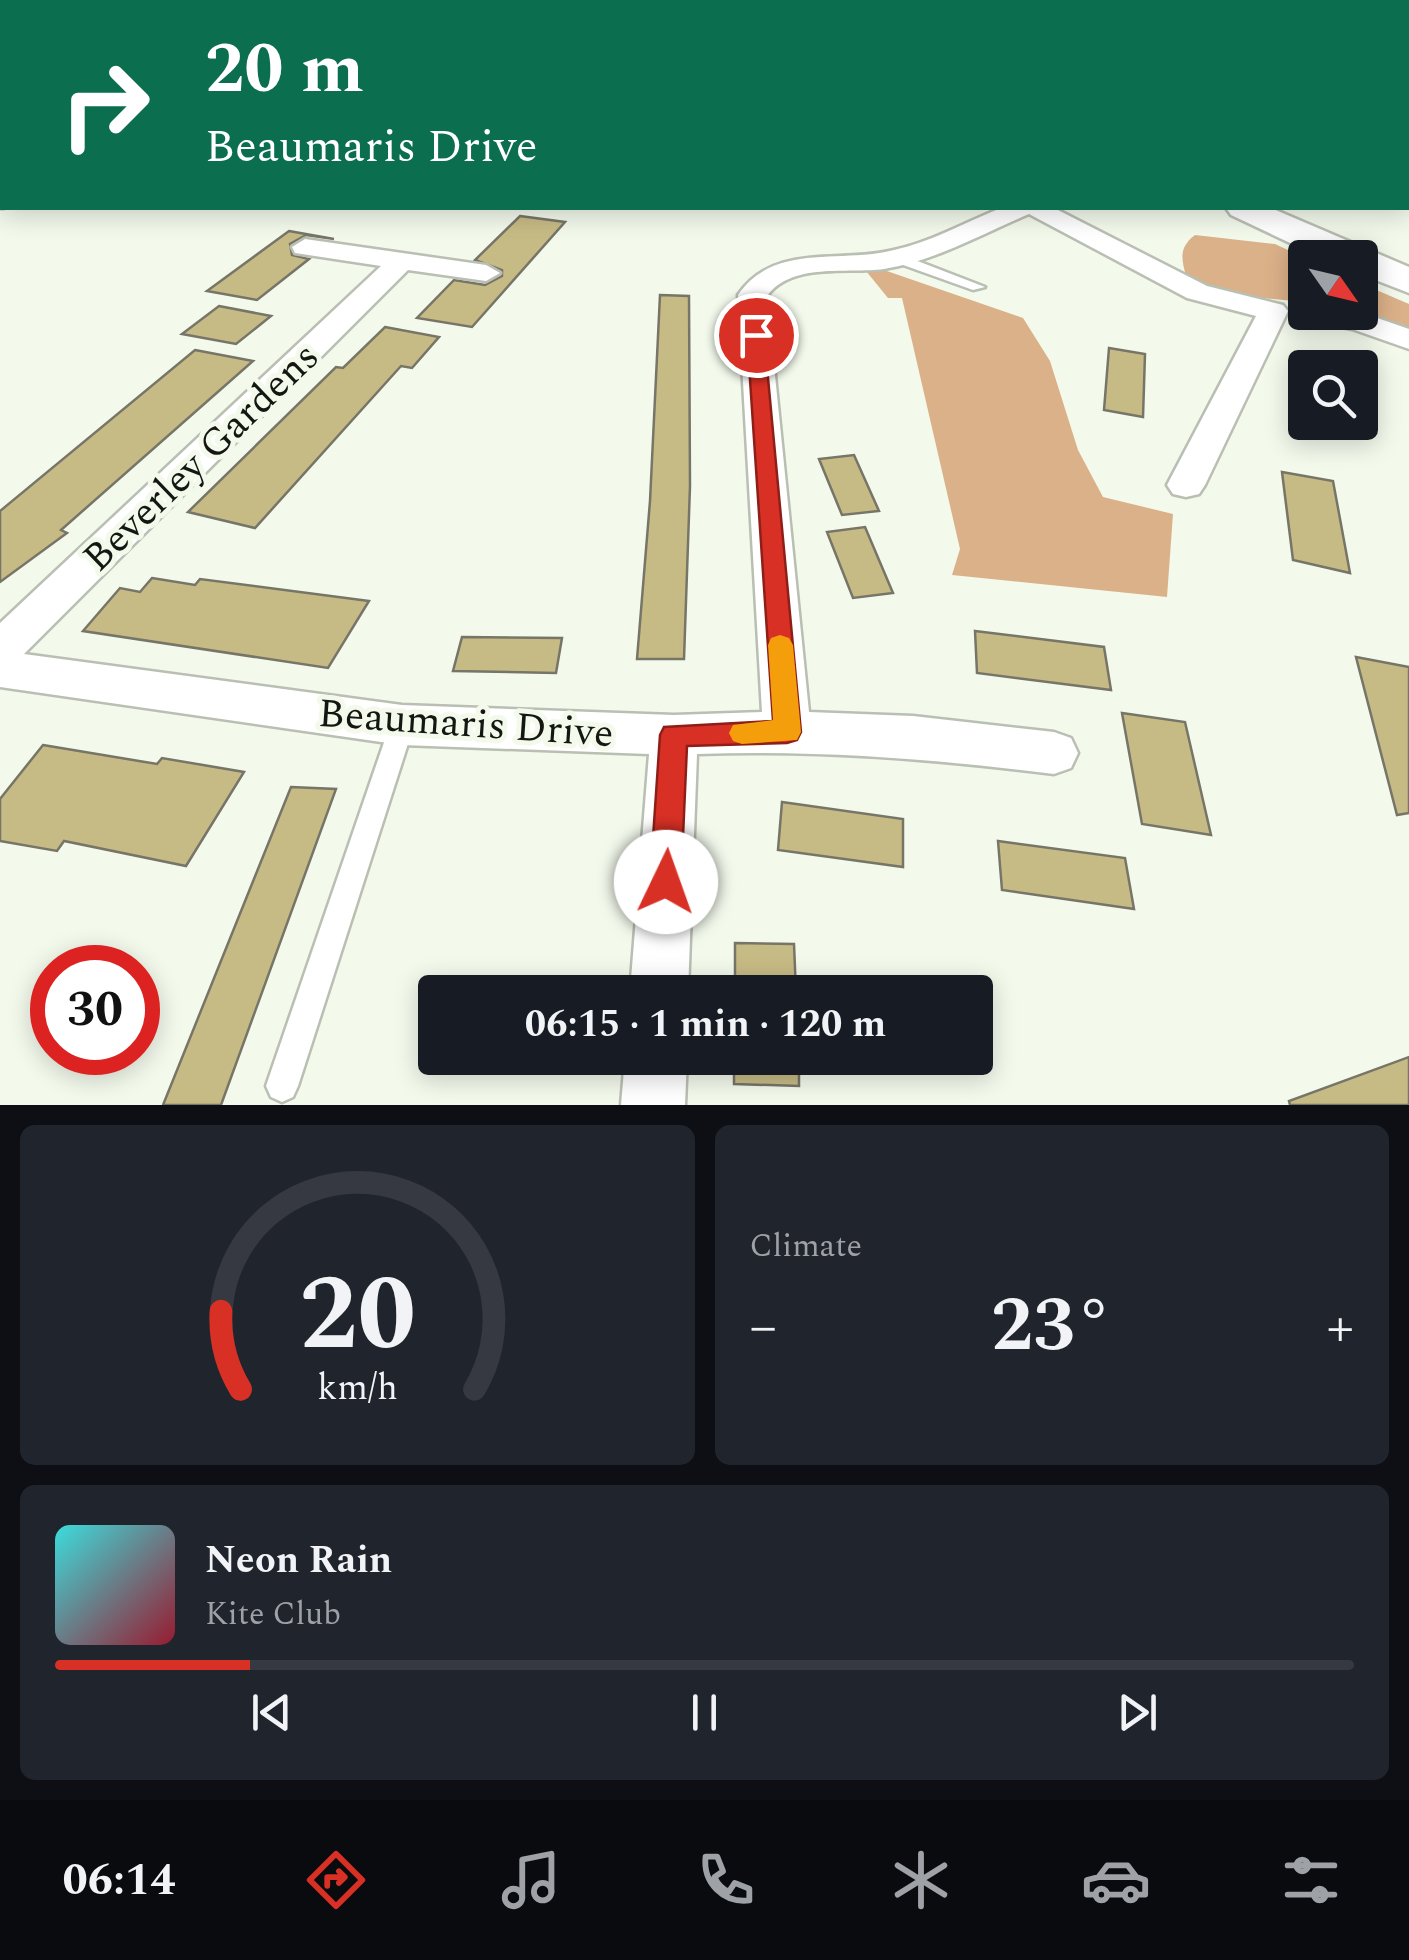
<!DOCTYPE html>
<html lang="en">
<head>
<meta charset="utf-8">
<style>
	body { margin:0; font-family:Spectral,serif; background:#20242c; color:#f1f3f6; height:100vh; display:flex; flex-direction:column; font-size:38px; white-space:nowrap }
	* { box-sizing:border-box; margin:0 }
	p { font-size:32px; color:#9ea1a6 }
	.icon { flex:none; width:55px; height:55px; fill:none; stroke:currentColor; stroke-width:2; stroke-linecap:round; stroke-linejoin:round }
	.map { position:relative; height:1105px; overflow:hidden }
	.drawer { display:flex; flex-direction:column; gap:20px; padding:20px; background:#0d0f14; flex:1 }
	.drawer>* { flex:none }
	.top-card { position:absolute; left:0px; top:0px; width:1410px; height:210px; box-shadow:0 5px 25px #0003; background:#0b6e4f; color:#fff; overflow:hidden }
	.needle { width:65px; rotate:124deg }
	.tools { position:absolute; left:1288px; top:240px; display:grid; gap:20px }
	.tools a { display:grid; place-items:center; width:90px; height:90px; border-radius:10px; background:#171b24; box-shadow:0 5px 25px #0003; font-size:50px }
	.speed { position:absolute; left:30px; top:945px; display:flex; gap:20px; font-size:50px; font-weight:700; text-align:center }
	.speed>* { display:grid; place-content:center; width:130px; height:130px; border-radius:50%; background:#171b24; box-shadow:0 5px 25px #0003; line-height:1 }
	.speed .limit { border:15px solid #d22; background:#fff; color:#111 }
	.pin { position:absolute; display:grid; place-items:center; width:85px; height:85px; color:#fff; margin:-42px; border:5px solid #fff; border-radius:50%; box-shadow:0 2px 10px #0007 }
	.me { position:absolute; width:110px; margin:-55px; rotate:3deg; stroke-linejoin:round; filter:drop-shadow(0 0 8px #0008) }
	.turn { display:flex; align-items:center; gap:35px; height:210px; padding:0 40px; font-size:45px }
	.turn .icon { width:130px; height:130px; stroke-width:2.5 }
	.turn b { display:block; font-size:70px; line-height:85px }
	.big { font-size:75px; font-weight:700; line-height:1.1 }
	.drawer .tile { flex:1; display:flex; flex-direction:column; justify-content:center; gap:15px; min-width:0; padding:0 35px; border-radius:15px; background:#20242c }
	.drawer .dial { align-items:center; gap:0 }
	.dial svg { height:260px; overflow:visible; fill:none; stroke:#363941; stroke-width:7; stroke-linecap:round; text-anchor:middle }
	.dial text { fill:#f1f3f6; stroke:none }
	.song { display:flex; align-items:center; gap:30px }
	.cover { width:120px; height:120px; border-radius:15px; background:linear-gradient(135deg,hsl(180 70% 55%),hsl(350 70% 35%)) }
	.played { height:10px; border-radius:5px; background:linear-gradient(90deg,#d93025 15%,#363941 15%) }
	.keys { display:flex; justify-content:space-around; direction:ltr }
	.heat { display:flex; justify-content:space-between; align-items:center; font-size:55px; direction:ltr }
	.drawer .tiles { flex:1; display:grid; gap:20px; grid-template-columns:1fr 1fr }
	.tile:last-child { grid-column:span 2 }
	.trip { position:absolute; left:418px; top:975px; width:575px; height:100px; border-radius:10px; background:#171b24; box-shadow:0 5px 25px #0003; font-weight:700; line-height:100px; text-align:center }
	.menu { display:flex; height:160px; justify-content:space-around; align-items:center; background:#090b0e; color:#9ea1a6 }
	.menu .icon { width:70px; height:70px }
	.menu .current { color:#d93025 }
	.menu b { font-size:45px; color:#f1f3f6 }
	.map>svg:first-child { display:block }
	.forest { fill:#dbb189 }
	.building { fill:#c7bb85; stroke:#777568; stroke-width:2.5 }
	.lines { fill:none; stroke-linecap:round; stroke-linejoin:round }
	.service-casing { stroke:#b9bfb2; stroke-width:5 }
	.minor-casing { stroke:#b9bfb2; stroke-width:5 }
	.secondary-casing { stroke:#b9bfb2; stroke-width:5 }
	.service { fill:#fff; fill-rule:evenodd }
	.minor { fill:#fff; fill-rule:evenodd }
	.secondary { fill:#fff; fill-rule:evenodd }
	.route { fill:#d93025; stroke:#8d1f18; stroke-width:2.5 }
	.slow { fill:#f59e0b }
	.labels { text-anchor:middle; stroke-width:10; stroke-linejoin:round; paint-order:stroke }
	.street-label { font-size:40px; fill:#141612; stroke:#f3faec }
</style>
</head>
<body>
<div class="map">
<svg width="1409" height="1105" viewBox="0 0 1409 1105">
	<rect width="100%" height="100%" fill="#f3faec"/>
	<g class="forest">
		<path d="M1195,235L1275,244L1305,258V302L1229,295L1186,276C1181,258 1179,247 1195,235Z"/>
		<path d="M884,270L1023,318L1050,361L1078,450L1103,497L1173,514L1167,597L952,575L960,549L902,298H888L866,271Z"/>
		<path d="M1360,283L1409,304V330L1360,312Z"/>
	</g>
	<g class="building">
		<path d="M520,216L565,222L472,327L417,318L454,280L485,285L502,276V270L475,260Z"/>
		<path d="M289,231L334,239L306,235L290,244L292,255L309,259L257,300L207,291Z"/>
		<path d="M660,295L689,296L690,486L684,659H637L650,501Z"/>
		<path d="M219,306L271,316L236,344L182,334Z"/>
		<path d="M385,327L439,337L412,368L401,366L255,528L188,512L336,367L343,368Z"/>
		<path d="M1109,348L1145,354L1143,417L1104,410Z"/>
		<path d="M195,350L253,361L61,530L67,533L0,582V511Z"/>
		<path d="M854,455L879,511L842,515L819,459Z"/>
		<path d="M1282,472L1333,481L1350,573L1293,560Z"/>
		<path d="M865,527L893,593L853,598L827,532Z"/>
		<path d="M152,578L195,585L200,579L369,601L328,668L83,631L120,588L140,592Z"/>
		<path d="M975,631L1104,647L1111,690L977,673Z"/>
		<path d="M462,637L562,638L556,673L453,671Z"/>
		<path d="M1356,657L1409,667V813L1397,815Z"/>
		<path d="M1122,713L1185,722L1211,835L1142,824Z"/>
		<path d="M43,745L157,764L162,758L244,772L186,866L64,841L57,851L0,841V799Z"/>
		<path d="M291,787L336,789L221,1105H163Z"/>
		<path d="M782,802L903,819V867L778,850Z"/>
		<path d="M998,841L1125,858L1134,909L1002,890Z"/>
		<path d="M735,943L794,944L796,992H735Z"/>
		<path d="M1409,1057V1105H1290L1289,1101Z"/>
		<path d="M734,1058H799V1086L734,1084Z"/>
	</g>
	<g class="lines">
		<g class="service-casing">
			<g id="service">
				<path d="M892,255H902L985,287L973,290L892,261Z"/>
				<path d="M402,715L410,718L414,725L298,1086L293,1097L282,1102L271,1097L266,1086L390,725L394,718Z"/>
			</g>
		</g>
		<g class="minor-casing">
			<g id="minor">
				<path d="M274,0H295L296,2H276Z"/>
				<path d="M1382,0H1399L1400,2H1384Z"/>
				<rect x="1408" y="24" width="1" height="12"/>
				<path d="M0,193L4,208H0Z"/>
				<path d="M1001,208H1054L1207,286L1283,305L1288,311L1205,485L1199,494L1186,497L1173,494L1167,485L1256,316L1187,298L1029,214C982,234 935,261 884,269C847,274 792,262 767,296L809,712L913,716L1054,732L1071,738L1078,753L1071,768L1054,774C933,759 819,750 697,754L688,992H630L649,754L402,745L0,687V623L381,266L295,253L292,247L305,239L486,265L500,273L486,281L408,270L24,654L402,705L674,715L762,712L738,295C774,242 840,264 894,250C931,242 966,222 1001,208Z"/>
				<path d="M1305,303V312H1360L1409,329V349L1352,329L1296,318L1291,312L1296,306Z"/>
				<path d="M625,1058H687L685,1105H621Z"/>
			</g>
		</g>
		<g class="secondary-casing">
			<g id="secondary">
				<path d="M690,0H721L722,2H691Z"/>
				<path d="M1226,208H1271L1409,267V293L1360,274V258H1322L1231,215Z"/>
			</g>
		</g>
		<use href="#service" class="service"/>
		<use href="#minor" class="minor"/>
		<use href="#secondary" class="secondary"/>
	</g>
	<path class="route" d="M756,330L764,335L801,732L797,740L787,743L687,746L681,882L676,893L666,897L655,893L650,882L660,735L664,727L773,721L747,335Z"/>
	<path class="slow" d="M780,635L789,638L793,645L801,732L797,740L742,744L733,741L729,733L733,725L773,720L768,645L771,638Z"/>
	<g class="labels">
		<g class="street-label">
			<text transform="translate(200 456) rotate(-44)" y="14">Beverley Gardens</text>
			<text transform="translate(466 722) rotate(4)" y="14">Beaumaris Drive</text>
		</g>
	</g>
</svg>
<div class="tools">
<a><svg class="needle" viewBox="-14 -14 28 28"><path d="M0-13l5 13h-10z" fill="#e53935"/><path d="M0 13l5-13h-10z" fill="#9ea1a6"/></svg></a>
<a><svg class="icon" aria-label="search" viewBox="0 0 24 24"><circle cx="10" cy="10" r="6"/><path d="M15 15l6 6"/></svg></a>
</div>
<div class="speed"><div class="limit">30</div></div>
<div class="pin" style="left:756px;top:335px;background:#d93025"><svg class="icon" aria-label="arrive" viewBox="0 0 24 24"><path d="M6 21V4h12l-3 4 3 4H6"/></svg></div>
<svg class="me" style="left:666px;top:882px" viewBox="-20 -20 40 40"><circle r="19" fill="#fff"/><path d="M0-13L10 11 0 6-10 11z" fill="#d93025"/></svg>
<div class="trip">06:15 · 1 min · 120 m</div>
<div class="top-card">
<div class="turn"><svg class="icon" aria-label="right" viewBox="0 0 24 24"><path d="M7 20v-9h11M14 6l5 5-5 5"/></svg><div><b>20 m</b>Beaumaris Drive</div></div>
</div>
</div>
<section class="drawer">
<div class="tiles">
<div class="tile dial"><svg viewBox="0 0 100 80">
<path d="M14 69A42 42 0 1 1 86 69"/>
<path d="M14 69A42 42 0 0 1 8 45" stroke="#d93025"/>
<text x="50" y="56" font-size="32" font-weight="700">20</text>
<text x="50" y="72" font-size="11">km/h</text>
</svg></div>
<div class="tile"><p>Climate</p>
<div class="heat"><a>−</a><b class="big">23°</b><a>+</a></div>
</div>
<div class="tile">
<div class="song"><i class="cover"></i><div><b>Neon Rain</b><p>Kite Club</p></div></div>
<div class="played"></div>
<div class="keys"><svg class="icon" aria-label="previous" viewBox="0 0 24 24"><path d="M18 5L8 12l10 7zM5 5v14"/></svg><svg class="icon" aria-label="pause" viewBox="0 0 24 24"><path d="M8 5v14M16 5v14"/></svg><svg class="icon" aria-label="next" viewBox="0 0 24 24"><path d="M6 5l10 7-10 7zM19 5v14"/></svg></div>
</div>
</div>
</section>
<nav class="menu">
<b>06:14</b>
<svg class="icon current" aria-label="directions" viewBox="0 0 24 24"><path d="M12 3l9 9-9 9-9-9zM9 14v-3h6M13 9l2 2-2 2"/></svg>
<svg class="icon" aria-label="music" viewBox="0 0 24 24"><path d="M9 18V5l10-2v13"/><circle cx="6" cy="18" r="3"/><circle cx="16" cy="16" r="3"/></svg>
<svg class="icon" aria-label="phone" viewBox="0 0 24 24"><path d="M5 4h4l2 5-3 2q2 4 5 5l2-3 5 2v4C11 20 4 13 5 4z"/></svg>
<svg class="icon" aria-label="climate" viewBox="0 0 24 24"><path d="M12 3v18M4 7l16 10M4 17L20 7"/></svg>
<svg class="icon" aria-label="car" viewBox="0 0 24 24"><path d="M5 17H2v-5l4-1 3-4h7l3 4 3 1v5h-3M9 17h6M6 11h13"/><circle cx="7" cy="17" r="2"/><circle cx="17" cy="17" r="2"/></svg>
<svg class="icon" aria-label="filters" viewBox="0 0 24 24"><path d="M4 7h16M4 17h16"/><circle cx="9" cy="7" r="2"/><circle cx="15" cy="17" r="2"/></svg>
</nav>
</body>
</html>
